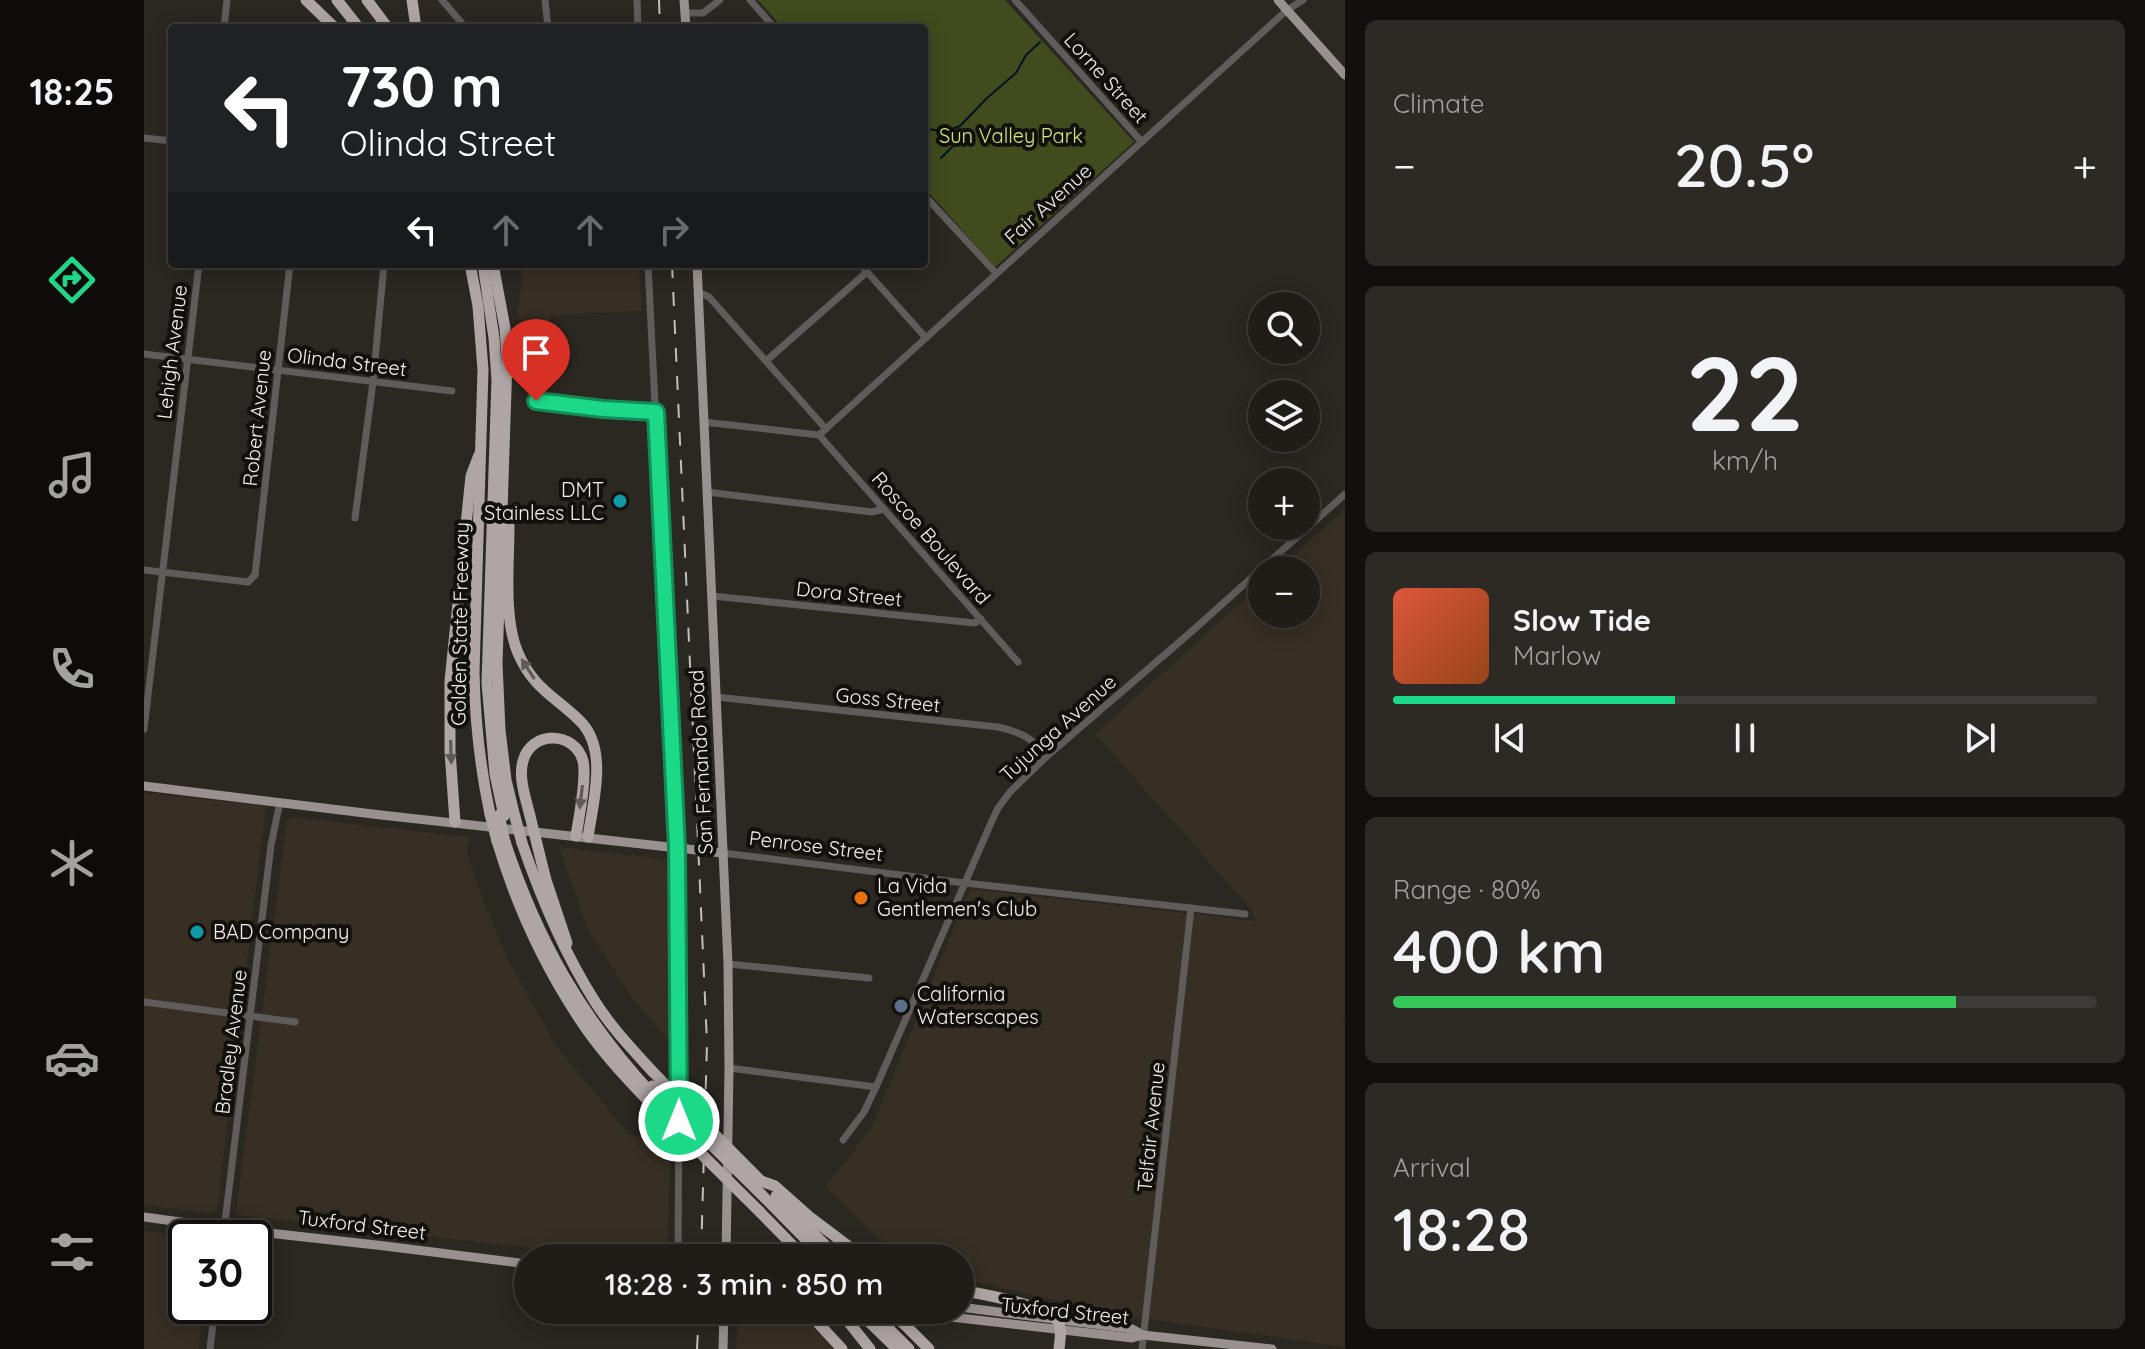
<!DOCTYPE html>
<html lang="en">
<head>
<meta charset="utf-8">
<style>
	body { margin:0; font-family:Quicksand,sans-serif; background:#2d2a26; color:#f1f3f6; height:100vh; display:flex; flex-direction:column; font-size:30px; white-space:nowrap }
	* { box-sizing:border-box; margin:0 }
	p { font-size:26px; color:#a2a2a2 }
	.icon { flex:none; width:44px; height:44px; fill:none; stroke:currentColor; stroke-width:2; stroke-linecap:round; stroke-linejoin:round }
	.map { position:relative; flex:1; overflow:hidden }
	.side { display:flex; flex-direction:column; gap:20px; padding:20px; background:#12100e; width:800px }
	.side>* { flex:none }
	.top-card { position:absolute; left:24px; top:24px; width:760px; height:244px; border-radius:8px; box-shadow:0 4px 20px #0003,0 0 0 2px #3d3b38; background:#202124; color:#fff; overflow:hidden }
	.fabs { position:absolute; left:1104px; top:292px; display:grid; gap:16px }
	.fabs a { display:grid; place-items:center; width:72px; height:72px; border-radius:50%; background:#201d19; box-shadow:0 4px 20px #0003,0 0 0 2px #3d3b38; font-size:40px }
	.speed { position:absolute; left:24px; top:1220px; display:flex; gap:16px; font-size:40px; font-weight:700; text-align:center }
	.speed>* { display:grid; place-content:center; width:104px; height:104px; border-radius:50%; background:#201d19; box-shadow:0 4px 20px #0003,0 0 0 2px #3d3b38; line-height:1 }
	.speed .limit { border:4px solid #111; border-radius:12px; background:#fff; color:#111 }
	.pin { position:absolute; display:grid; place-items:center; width:68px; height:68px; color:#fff; margin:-82px -34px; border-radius:50% 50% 50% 0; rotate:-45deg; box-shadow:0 0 8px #0007 }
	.pin .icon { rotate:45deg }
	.me { position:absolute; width:88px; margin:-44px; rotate:0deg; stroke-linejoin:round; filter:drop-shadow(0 0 6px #0008) }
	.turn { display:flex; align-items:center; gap:28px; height:168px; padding:0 40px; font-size:36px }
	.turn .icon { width:104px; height:104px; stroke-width:2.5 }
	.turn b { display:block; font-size:56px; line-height:68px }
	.lanes { display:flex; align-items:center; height:76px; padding:0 40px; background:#0003; justify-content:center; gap:40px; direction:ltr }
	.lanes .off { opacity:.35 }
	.big { font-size:60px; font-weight:600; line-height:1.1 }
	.side .tile { flex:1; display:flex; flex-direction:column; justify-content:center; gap:12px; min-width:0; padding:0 28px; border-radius:12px; background:#2d2a26 }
	.side .dial { align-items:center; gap:0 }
	.dial b { font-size:104px; line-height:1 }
	.song { display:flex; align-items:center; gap:24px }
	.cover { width:96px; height:96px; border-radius:12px; background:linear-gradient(135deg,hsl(10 70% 55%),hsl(20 70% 35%)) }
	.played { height:8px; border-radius:4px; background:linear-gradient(90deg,#1cd988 40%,#3d3b38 40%) }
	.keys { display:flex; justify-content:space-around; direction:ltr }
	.heat { display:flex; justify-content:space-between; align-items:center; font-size:44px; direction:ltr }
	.charge { height:12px; border-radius:6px; background:linear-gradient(90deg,#34c759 80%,#3d3b38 0) }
	.trip { position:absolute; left:370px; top:1244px; width:460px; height:80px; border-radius:40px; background:#201d19; box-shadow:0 4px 20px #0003,0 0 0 2px #3d3b38; font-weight:600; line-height:80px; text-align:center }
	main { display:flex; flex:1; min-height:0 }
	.tab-bar { display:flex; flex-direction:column; width:144px; justify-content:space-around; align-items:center; background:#0d0c0a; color:#a2a2a2 }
	.tab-bar .icon { width:56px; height:56px }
	.tab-bar .selected { color:#1cd988 }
	.tab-bar b { font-size:36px; color:#f1f3f6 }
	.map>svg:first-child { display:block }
	.built { fill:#372f24 }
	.green { fill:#414b1d }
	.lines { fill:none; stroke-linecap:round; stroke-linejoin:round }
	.stream { stroke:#001423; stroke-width:2 }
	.minor { stroke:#605c5c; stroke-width:7 }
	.major { stroke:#999090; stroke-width:9 }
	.highway { stroke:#afa5a5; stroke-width:11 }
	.rail { stroke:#c3bfbb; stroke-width:2; stroke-dasharray:14 14; stroke-linecap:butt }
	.highway-bridge { stroke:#afa5a5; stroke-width:11 }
	.oneway { fill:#605a59 }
	.route-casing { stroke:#128d58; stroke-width:20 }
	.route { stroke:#1cd988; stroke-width:14 }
	.culture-dot { fill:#0f9aa8; stroke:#12100d; stroke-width:3 }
	.food-dot { fill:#e8710a; stroke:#12100d; stroke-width:3 }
	.service-dot { fill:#5c6f8a; stroke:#12100d; stroke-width:3 }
	.labels { text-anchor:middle; stroke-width:8; stroke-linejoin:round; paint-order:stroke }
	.street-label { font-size:20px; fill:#f5f2ee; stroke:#12100d }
	.park-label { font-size:20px; fill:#cee874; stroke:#12100d }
	.poi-label { font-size:20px; fill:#f5f2ee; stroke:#12100d; text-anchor:start }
</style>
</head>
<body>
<main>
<nav class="tab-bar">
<b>18:25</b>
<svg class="icon selected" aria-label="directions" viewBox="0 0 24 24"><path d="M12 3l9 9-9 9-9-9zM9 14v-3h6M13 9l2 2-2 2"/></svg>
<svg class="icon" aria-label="music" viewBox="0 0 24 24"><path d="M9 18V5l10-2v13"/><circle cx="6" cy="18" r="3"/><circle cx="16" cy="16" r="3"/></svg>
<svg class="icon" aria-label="phone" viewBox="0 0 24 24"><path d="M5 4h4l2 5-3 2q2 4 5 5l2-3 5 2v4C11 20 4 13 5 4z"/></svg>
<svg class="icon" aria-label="climate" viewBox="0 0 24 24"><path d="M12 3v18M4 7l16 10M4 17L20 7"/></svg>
<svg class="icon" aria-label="car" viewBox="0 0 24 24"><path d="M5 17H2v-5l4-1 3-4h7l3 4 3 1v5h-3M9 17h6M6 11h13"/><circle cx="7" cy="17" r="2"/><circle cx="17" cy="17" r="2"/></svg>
<svg class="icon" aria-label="filters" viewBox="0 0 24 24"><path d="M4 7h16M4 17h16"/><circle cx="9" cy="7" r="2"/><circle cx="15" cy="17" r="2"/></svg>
</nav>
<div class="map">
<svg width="1201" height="1349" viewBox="0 0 1201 1349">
	<rect width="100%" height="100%" fill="#2b2721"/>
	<g class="built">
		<path d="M380,264H495L498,311L407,315L406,342L377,343L374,310Z"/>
		<path d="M1201,509V1017L1199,1019L1201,1022V1347L990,1317L853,1287L816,1277V1258H768L733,1237L681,1187L727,1129L826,889L1113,921L1106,908L951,734L1118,584V614H1162V570H1133Z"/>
		<path d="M0,793L122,806L73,1210L66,1213L0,1205Z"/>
		<path d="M147,817L325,837L323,852L340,902L363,958L413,1047L485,1134L509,1141L524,1138L527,1144L523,1258H477L94,1215L92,1212L143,821Z"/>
		<path d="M415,847L527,860L530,1044L521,1037L486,995L443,928Z"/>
		<path d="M0,1231L49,1238H42V1306H59L55,1349H0Z"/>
		<path d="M595,1310H653L690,1349H592Z"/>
	</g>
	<path class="green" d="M614,0H861L990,142L851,267L780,187V28H639Z"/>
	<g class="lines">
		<g class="stream">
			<path d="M780,128L800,132L816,126L843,98L872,73L882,55L896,42"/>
			<path d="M797,158L809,146L807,133"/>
		</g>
		<g class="minor">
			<path d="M298,0L322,28"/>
			<path d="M401,0L404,28"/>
			<path d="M493,0L494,28"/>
			<path d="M606,0L631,28"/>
			<path d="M871,0L997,141"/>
			<path d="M541,13H559L576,0"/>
			<path d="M80,28L83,0"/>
			<path d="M0,138L28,141"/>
			<path d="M780,195L852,273"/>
			<path d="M504,264L533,848L534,1097"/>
			<path d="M716,264L782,338"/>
			<path d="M554,292L565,297L682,429"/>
			<path d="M0,354L308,391"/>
			<path d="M622,361L723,272"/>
			<path d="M392,401L459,409L512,412"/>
			<path d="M560,422L675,435"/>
			<path d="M675,435L1143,10L1159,0"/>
			<path d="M675,435L874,662"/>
			<path d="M563,492L728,512L740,509"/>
			<path d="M211,518L229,382L240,264"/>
			<path d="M0,570L104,582L111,575L146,264"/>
			<path d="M568,596L831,623L837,619"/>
			<path d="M572,697L854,727C877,732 888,738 903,756"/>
			<path d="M0,729L55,264"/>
			<path d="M579,853L821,883L1101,914"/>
			<path d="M584,964L725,978"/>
			<path d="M0,1002L151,1022"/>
			<path d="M585,1068L732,1087"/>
			<path d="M699,1140L720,1112L732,1087L847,823L854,808L866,792L903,756L1047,632L1201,494"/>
			<path d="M79,1238L127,845L136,802"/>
			<path d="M534,1258L535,1113"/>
			<path d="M66,1349L71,1306"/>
			<path d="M998,1349L1047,908"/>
		</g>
		<g class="major">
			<path d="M540,0L542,28"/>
			<path d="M1134,0L1201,75"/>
			<path d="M553,264L584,964L585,1068L582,1258"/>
			<path d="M0,786L237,815L579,853"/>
			<path d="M0,1217L80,1228L241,1246L384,1264"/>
			<path d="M816,1307L988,1329L999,1335"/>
			<path d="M746,1310L988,1338L999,1335L1128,1349"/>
			<path d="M579,1349L580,1310"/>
		</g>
		<g class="highway">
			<path d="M162,0L191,28"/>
			<path d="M193,0L215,28"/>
			<path d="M223,0L244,28"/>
			<path d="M268,0L272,28"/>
			<path d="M326,264L334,306L339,370L330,672C331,721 336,767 346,814"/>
			<path d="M339,264L350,338L353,380L343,683L351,774L360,816"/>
			<path d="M349,264L361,328L363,359L353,664L356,730L362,780L371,817"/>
			<path d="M365,526C365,564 359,618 374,653C389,688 410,696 435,720C465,748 449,802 444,837"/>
			<path d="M386,816C382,799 374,778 379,761C387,730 431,731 439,761C443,778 435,817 432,836"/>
			<path d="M311,822L306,751V681L327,476L335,455"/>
			<path d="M353,841C373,908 403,972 443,1030C462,1057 485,1081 508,1105"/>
			<path d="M361,842C394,941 437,1017 508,1094"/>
			<path d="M378,843C397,898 419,951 450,1000C466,1026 488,1049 509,1072"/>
			<path d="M393,844L402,880L423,943"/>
			<path d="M617,1181L631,1186L667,1218L720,1258"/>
			<path d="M617,1194L680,1258"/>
			<path d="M632,1196L694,1258"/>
			<path d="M616,1212L661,1258"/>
			<path d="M816,1290C837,1294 898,1304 912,1319C919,1327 916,1339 915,1349"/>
			<path d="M662,1310L698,1349"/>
			<path d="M695,1310L726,1349"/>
			<path d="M713,1310L753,1349"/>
			<path d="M726,1310L765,1349"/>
			<path d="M759,1323L785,1349"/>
		</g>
		<g class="rail">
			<path d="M515,0L516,28"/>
			<path d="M528,264L563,1043L557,1258"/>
			<path d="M553,1349L555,1310"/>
		</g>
		<g class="highway-bridge">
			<path d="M346,814L353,841"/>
			<path d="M355,815L361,842"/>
			<path d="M386,816L393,844"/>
			<path d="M371,817L378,843"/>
			<path d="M509,1072L617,1181"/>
			<path d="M508,1086L617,1194"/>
			<path d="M508,1105L616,1212"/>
			<path d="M746,1310L759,1323"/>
		</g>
	</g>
	<defs><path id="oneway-solid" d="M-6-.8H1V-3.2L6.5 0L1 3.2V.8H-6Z" transform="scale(2)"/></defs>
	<g class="oneway">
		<use href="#oneway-solid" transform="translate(384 669) rotate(-123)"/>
		<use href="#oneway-solid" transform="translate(307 752) rotate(88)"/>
		<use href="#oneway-solid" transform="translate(437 797) rotate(97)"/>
	</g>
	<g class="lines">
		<g class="route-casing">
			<path id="route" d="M392,401L459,409L512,412L533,848L535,1121"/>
		</g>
		<use href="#route" class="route"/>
	</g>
	<g class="culture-dot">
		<circle cx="476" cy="501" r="8"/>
		<circle cx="53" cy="932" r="8"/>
	</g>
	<circle class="food-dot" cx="717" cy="898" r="8"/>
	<circle class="service-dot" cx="757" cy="1006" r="8"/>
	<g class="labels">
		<g class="street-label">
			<text transform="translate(962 78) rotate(48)" y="7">Lorne Street</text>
			<text transform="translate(904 204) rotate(-42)" y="7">Fair Avenue</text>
			<text transform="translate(28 352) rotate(-83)" y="7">Lehigh Avenue</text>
			<text transform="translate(203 362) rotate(7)" y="7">Olinda Street</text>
			<text transform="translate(113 418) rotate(-84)" y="7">Robert Avenue</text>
			<text transform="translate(787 538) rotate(49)" y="7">Roscoe Boulevard</text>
			<text transform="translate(705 594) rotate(6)" y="7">Dora Street</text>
			<text transform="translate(316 624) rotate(-89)" y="7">Golden State Freeway</text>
			<text transform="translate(744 700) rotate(6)" y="7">Goss Street</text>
			<text transform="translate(914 728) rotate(-42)" y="7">Tujunga Avenue</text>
			<text transform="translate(557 762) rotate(-93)" y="7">San Fernando Road</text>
			<text transform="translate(672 846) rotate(7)" y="7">Penrose Street</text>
			<text transform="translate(87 1042) rotate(-83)" y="7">Bradley Avenue</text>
			<text transform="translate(1007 1127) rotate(-84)" y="7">Telfair Avenue</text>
			<text transform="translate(218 1225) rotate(7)" y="7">Tuxford Street</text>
			<text transform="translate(921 1311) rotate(6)" y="7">Tuxford Street</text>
		</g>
		<g class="park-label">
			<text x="867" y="143">Sun Valley Park</text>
		</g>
		<g class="poi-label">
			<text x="460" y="497" text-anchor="end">DMT<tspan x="460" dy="23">Stainless LLC</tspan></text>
			<text x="733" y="893">La Vida<tspan x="733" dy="23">Gentlemen's Club</tspan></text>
			<text x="69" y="939">BAD Company</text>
			<text x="773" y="1001">California<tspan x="773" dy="23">Waterscapes</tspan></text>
		</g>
	</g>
</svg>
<div class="fabs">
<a><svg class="icon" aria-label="search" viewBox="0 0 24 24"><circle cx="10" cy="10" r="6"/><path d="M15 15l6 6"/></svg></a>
<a><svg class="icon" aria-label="layers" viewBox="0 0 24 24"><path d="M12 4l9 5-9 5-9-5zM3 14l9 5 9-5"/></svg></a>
<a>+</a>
<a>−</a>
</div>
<div class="speed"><div class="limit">30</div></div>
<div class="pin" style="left:392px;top:401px;background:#d93025"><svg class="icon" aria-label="arrive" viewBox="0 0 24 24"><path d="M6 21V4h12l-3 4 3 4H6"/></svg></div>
<svg class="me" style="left:535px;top:1121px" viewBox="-20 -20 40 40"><circle r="17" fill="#1cd988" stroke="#fff" stroke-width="3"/><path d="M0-11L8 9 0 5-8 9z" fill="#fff"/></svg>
<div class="trip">18:28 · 3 min · 850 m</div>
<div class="top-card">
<div class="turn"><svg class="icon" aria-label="left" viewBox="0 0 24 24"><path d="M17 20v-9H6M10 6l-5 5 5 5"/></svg><div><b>730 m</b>Olinda Street</div></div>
<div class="lanes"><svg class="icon" aria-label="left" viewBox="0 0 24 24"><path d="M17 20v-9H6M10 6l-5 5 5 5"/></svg><svg class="icon off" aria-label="ahead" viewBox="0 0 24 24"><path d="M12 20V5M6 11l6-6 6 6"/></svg><svg class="icon off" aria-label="ahead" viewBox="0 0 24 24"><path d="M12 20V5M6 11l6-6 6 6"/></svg><svg class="icon off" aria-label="right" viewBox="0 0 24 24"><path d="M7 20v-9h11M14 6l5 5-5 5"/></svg></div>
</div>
</div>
<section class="side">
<div class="tile"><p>Climate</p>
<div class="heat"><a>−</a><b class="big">20.5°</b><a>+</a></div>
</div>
<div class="tile dial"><b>22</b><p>km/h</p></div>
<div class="tile">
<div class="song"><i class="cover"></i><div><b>Slow Tide</b><p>Marlow</p></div></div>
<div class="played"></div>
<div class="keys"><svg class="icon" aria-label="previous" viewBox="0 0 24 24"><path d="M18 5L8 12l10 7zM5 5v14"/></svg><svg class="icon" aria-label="pause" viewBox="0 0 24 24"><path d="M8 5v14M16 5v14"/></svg><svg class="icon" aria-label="next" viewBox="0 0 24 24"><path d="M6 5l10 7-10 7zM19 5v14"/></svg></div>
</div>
<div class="tile"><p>Range · 80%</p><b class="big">400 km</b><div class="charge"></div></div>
<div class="tile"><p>Arrival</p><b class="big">18:28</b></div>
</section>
</main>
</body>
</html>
